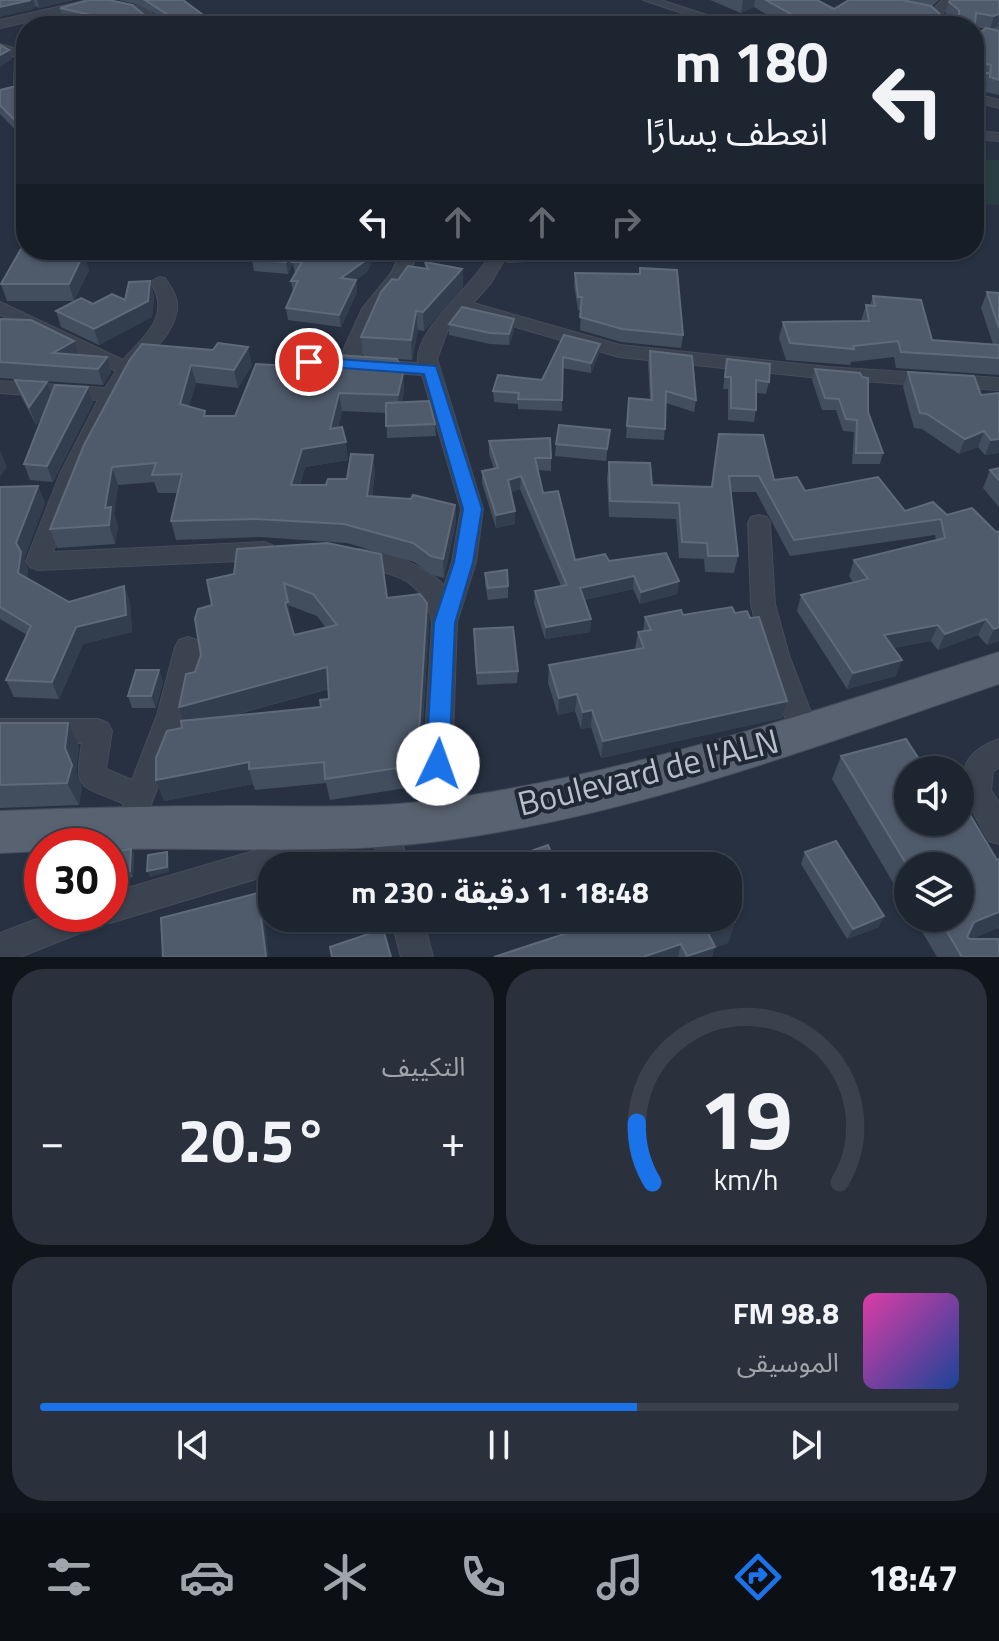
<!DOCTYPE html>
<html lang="ar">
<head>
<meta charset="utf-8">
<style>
	body { margin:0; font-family:"Titillium Web","Noto Sans Arabic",sans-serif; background:#2a313d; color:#f1f3f6; direction:rtl; height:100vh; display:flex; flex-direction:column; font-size:30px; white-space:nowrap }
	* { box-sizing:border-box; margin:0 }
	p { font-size:26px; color:#a0a5ab }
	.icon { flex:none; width:44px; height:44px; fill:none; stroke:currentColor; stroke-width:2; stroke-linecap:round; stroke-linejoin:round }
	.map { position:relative; height:957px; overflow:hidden; direction:ltr }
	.details { display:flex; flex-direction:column; gap:12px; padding:12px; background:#10141b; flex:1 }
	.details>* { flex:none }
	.banner { position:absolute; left:16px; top:16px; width:968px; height:244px; border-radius:32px; box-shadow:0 2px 6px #0004,0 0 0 2px #3b424d; direction:rtl; background:#1d2531; color:#f1f3f6; overflow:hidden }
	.controls { position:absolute; left:894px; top:756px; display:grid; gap:16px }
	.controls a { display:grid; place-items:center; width:80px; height:80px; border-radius:50%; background:#1d2531; box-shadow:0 2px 6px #0004,0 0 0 2px #3b424d; font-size:40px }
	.speed { position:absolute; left:24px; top:828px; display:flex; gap:16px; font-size:40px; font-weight:700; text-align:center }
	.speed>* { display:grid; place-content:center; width:104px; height:104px; border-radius:50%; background:#1d2531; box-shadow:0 2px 6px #0004,0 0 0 2px #3b424d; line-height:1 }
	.speed .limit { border:12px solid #d22; background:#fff; color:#111 }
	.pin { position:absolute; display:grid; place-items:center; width:68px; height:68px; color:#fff; margin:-34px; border:4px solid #fff; border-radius:50%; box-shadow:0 2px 8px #0007 }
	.me { position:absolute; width:88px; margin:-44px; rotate:3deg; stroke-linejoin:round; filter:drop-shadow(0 0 6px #0008) }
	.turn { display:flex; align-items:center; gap:28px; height:168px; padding:0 24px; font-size:36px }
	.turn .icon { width:104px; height:104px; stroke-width:2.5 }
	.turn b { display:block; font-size:56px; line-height:68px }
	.lanes { display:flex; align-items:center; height:76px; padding:0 24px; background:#0003; justify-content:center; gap:40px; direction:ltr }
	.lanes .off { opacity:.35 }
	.big { font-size:60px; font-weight:700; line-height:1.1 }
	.details .tile { flex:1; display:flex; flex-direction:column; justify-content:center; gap:12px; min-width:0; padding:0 28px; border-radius:32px; background:#2a313d }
	.details .dial { align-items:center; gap:0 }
	.dial svg { height:208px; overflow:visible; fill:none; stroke:#3b424d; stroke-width:7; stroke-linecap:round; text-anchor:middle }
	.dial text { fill:#f1f3f6; stroke:none }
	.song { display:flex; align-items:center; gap:24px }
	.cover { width:96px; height:96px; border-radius:12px; background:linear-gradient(135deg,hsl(320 70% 55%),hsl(220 70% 35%)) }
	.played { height:8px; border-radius:4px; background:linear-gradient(90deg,#1a73e8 65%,#3b424d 65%) }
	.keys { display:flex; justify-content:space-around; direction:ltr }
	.heat { display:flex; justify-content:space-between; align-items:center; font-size:44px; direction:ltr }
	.details .tiles { flex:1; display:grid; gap:12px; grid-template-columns:1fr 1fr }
	.tile:last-child { grid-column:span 2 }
	.trip { position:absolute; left:258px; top:852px; width:484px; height:80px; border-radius:32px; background:#1d2531; box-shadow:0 2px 6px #0004,0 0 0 2px #3b424d; font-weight:700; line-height:80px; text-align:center; direction:rtl }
	.menu { display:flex; height:128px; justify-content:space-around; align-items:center; background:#0c0f14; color:#a0a5ab }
	.menu .icon { width:56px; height:56px }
	.menu .active { color:#1a73e8 }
	.menu b { font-size:36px; color:#f1f3f6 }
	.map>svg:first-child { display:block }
	.green { fill:#293e42 }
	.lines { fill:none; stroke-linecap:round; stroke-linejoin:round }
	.minor-casing { stroke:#454c5a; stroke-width:2 }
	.primary-casing { stroke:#454c5a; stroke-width:2 }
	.minor { fill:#3b4350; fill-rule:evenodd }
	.primary { fill:#596270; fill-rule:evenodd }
	.wall { fill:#424e5e; fill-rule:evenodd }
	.shaded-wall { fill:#323d4e }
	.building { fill:#4f5a6a; stroke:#5f6a79; stroke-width:2; fill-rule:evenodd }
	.route { fill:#1a73e8; stroke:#114b97; stroke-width:2 }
	.labels { text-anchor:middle; stroke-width:8; stroke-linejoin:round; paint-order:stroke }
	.near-street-label { font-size:34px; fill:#b8bfcb; stroke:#202836 }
</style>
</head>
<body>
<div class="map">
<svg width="999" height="957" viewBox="0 0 999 957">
	<rect width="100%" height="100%" fill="#273141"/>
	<path class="green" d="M974,159L999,160V205L974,204Z"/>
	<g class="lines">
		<g class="minor-casing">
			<g id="minor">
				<path d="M88,0L94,4L92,7L0,28V20Z"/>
				<path d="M103,0L144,7L166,26H152L136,13L104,5Z"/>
				<path d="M643,0H661L740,26H721Z"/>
				<path d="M942,0H955L941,15L953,26H938L930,20L929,14Z"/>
				<path d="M974,29L999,35V43L974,37Z"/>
				<path d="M0,44L26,52V92L14,84L15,57L0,52Z"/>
				<path d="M974,93L999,100V108L974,101Z"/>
				<path d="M974,131L999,133V141L974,139Z"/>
				<path d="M402,250H420L409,273L380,310L357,364L354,368H340L337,364L362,309L392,272Z"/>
				<path d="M492,250H510L491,283L473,303L620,345L828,367L999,378V390L828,379L619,357L464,312L448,330L437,359L483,509L476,562L457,622L450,821L445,830L435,834L425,830L420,821L432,623C422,571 388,576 346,563L342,557L346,551C371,543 428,566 444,586L452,562L461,509L422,375L370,372L360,366L370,360L418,363C414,327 477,286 492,250Z"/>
				<path d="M159,277L165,278C174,291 181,302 175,318C167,342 144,356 132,377C99,433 74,490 53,552L264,542L272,545L276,551L272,557L264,560L38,570L30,567L26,561L60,474L98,400L0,393V381L105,388L116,371L0,315V302L123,360C144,336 173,315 150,282Z"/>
				<path d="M759,515L767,517L770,523L775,604L789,655L818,731L814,739L804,743L794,739L790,731L763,655L751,604L748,523L751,517Z"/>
				<path d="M188,637L197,640L201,647L185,715L146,818L136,822L126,818L121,809L124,804C80,784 74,793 82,743H0V719H98L108,723L112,731L106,769L132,780L157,715L175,647L179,640Z"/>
				<path d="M999,739V767L993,772L991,790L999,803V844L989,841C967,802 940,760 999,739Z"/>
				<path d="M384,812L394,816L409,866H379L373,840L366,837L361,828L366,819Z"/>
				<path d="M335,827L346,831L350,841L346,851L298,866H272V874L110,923L102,920L100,925L20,957H0V933L50,914H110V893Z"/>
				<path d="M391,918H423L433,957H401Z"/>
			</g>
		</g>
		<g class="primary-casing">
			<path id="primary" d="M999,652V684C813,747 628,818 432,842C326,855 217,847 110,849V846H42V851L0,853V811C77,808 154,806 231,806C299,806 368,809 437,800C630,775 814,711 999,652Z"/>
		</g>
		<use href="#minor" class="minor"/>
		<use href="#primary" class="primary"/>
	</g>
	<g class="wall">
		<path d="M0,0H73L39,8L35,6L34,9Z"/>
		<path d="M118,0H183L218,26H171L159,16L140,5Z"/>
		<path d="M710,0H817L834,9L849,0H939L931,7L942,16L945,15L949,2L999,0V95L985,92L987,80L984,90H977L974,102V37L985,29L974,26H786L754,7L741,13Z"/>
		<path d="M60,8L156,18L158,26H96L62,18Z"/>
		<path d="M26,88V141L0,114V90Z"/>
		<path d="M302,250H377L367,272L356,280L357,292L341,327L288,320L286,308L293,292L291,281L295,274L293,263L288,274L254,271L252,260L295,258Z"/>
		<path d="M455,250H490L483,261L456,259Z"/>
		<path d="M506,250H578V259L506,263Z"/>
		<path d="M79,253L89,270L74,301H7L1,284Z"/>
		<path d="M425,262L462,269L463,288L424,331L418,330L412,360L397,359L403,373L404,391L402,402L435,424L436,436L387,438L386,413L342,411L338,428L348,460L305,467L300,485H326L347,479L375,473L372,496L455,505L456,523L444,578L432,575L414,562L347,543L260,537L176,540L171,521L178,493H158L154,482L118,485L114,514L118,526L115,544L57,548L50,529L129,361L252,365L238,388L196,383L189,406L206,416H235L306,353L363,356L361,337L398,280L426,268Z"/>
		<path d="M640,268L683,335L681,348L621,342L580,330L581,310H578L574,286L575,273L639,274Z"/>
		<path d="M150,281L154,297L152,317L99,345L61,327L56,311L93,304L125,300Z"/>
		<path d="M987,292L999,293V375L896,368L894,357L851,362L850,365L786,360L779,338L783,322L861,321L866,305H870L873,296L932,340L993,344L981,308Z"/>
		<path d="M0,319L79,354L107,357L111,372L103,385L0,378Z"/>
		<path d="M514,319V330L509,345L490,344L449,335V324Z"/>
		<path d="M564,335L600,344L599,354L591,373L562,368V411L518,409V404L494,402L493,391L542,380Z"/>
		<path d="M650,351L696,400L694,412L666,403L664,440L626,438L629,398L650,400L648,363Z"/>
		<path d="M727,359L769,382L766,394L756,393V410L754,422L728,420V389H723Z"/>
		<path d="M815,369L868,412L883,453L880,464H852L854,432L843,431L836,410H822L812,380Z"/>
		<path d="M908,372L981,395L999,393V453L985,455L978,447L959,454L922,429L914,428L903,387Z"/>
		<path d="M15,380L47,382L51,394L88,387L93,403L53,482L30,480L24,464L43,415L36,425L22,398Z"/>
		<path d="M610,430L606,461L555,456L556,444Z"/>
		<path d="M719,434L774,480L805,491L905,511L947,515L996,532L999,531V641L987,645L978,635L938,650L931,641L893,648L896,676L847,689L797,611L801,595L853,582L849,576L854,560L936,540L935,535L790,556L756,492H731L738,556L734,573L705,572L704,559L679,558L676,519L609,517L607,478L609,462L652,485L711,487Z"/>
		<path d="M489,441L551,458V471L538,470L543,493L575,560L609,561L679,581L677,594L640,604L633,589L584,600L591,619L590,632L545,639L534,603L535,591L561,586L520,489L511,492L515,524L496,528L482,483V471L494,469L489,454Z"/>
		<path d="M999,468V507L983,488L990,470Z"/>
		<path d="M38,486L45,503L24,559L28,569L27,578L69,602L124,586L130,603L132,632L83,644L59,699L14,697L6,680L27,635L0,619V487Z"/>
		<path d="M485,573L508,586V598L488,600L485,585Z"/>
		<path d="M234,574L387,598L427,603L429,624L419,786L330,800L326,783L255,790L253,784L164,801L156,780L182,728L184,721L179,707L195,672L201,655L212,605ZM288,605L317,616L326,628L294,635ZM329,689V699L321,707L228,717Z"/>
		<path d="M683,615L787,701L782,718L601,758L591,727L581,729L575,711L558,715L548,683L549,665L635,649L638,632L643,631L645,617Z"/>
		<path d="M474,642L518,671L517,683L477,685Z"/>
		<path d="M159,670L163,682L156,708H132L128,696Z"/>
		<path d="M0,723L79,746L76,771L82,788L79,805L0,808Z"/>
		<path d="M841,756L908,770L997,860L999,859V929L998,928L971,939L999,957H937L914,918H960L908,866V908L832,779Z"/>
		<path d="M131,849L134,854L133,877L110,881V852Z"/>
		<path d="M805,852L879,927L847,939L801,864Z"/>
		<path d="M735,922L728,943L714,948L712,957H494Z"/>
	</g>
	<g class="shaded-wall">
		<path d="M31,0H34L35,6L34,9L0,17V7Z"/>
		<path d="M37,0H73L39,8Z"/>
		<path d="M743,0H755L754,7L741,13Z"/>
		<path d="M999,14L998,26L990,30L994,16Z"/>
		<path d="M156,18L158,26H135Z"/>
		<path d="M9,50L12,59L0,67V55Z"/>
		<path d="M292,250H299L288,274L286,262Z"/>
		<path d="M370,250H377V251L367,272L356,280L357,292L341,327L339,315L341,278Z"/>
		<path d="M483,250H490L483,261Z"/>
		<path d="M84,253L89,270L74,301L69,284Z"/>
		<path d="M462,269L463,288L424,331L423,312Z"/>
		<path d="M150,281L154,297L152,317L99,345L94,329Z"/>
		<path d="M416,311L418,330L412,360L411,340Z"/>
		<path d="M514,319V330L509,345V334Z"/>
		<path d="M74,341L79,357L53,353Z"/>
		<path d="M600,344L599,354L591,373V363Z"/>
		<path d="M248,347L252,365L238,388L234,370Z"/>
		<path d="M107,357L111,372L103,385L98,369Z"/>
		<path d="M191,365L196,383L184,422L180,404Z"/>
		<path d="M403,373L404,391L400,413L398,395Z"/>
		<path d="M47,382L54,400L36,425L29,407Z"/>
		<path d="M88,387L93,403L53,482L47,466Z"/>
		<path d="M339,393L342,411L333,444L346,442L348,460L305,467L294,504L291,485L302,449L330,429Z"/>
		<path d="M984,431L978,447L959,454L965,439Z"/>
		<path d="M999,439V453L985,455L991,440Z"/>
		<path d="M0,450L7,467L0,477Z"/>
		<path d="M373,455L375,473L369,514L367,496Z"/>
		<path d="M112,467L118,485L114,514L118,526L115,544L109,525L105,508Z"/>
		<path d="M521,476L520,489L508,493V480Z"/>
		<path d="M38,486L45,503L24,559L28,569L25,590L18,573L16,543Z"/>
		<path d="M455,505L456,523L444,578L443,559Z"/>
		<path d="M515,511V524L496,528V515Z"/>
		<path d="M634,576L633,589L579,601L580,588Z"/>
		<path d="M679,581L677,594L640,604L641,592Z"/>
		<path d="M124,586L130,603L132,632L83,644L59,699L52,682L76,627Z"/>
		<path d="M288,602L292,624H289L285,603Z"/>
		<path d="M427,603L429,624L419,786L417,765Z"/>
		<path d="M591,619L590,632L545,639L546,627Z"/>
		<path d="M986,619L978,635L938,650L945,634Z"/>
		<path d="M938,625L931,641L878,651L884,635Z"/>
		<path d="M999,627V641L987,645L994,629Z"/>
		<path d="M902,660L896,676L847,689L853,673Z"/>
		<path d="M327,667L331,688L186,728L179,707Z"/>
		<path d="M159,670L163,682L156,708L151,696Z"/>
		<path d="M577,694L575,711L558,715L559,698Z"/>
		<path d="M787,701L782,718L601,758L603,741Z"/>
		<path d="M592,710L591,727L581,729L583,712Z"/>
		<path d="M68,723L79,746L76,771L82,788L79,805L67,783L65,748Z"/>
		<path d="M249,762V769L253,784L164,801L156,780Z"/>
		<path d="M131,849L134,854L133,877L130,871Z"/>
		<path d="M167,852L169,858V872L150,877L147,871Z"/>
		<path d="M554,860V866H538Z"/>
		<path d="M258,893L263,909L269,957H266Z"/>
		<path d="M999,912V927L998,928L961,943L974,922Z"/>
		<path d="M884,916L879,927L847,939L853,929Z"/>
		<path d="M735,922L728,943L714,948L712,957H687L707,931Z"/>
		<path d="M681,944L678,957H643Z"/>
	</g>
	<g class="building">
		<path d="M0,0H31L0,7Z"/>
		<path d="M89,0H109L132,5L148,18H156L135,26H101L95,24L109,19L60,8Z"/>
		<path d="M145,0H183L218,26H174L168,15Z"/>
		<path d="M766,0H817L834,9L849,0H902L931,6L942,16L959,15V10L949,2L950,0H999V14L994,16L976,13L975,24L969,26H812Z"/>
		<path d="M986,28L999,31V80L990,77L991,65L974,61V37Z"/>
		<path d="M0,45L9,50L0,55Z"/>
		<path d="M974,73H989L977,74V93H974Z"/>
		<path d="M24,84L26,88V132L0,105V90Z"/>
		<path d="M25,242L26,250H71L69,253H84L69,284H1Z"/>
		<path d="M257,250H292L286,262L252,260Z"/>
		<path d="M302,250H370L366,260L341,278L356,280L339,315L286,308L298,281H291L302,262H292Z"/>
		<path d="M425,262L462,269L423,312L416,311L411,340L361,337L381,292L392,279L398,280L408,266L428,269Z"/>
		<path d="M640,268L677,270L683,335L622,329L580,317L582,297H578L575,273L640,274Z"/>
		<path d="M150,281L148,301L94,329L56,311L81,298L93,304L112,294L125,300L129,282Z"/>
		<path d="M987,292L999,293V328Z"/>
		<path d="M873,296L921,300L932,340L999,345V358L901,352L898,341L853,346L854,349L790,343L783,322L869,321L866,305L875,306Z"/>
		<path d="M462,307L514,319L509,334L490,333L449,324Z"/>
		<path d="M0,319L31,320L74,341L53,353L107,357L98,369L0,362Z"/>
		<path d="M564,335L600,344L591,363L563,357L562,400L518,399L519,393L493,391L498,375L542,380Z"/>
		<path d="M218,343L248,347L234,370L191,365L180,404L205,411L204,416H235L256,364L293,366L298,349L306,353L397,359L403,373L398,395L339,393L330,429L342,427L346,442L302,449L291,485H326L328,479H347L351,454L373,455L367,496L411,499L413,495L455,505L443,559L431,556L413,543L344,524L256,519L171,521L182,474L152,475L156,463L112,467L105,508L111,507L109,525L50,529L84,445L129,361L142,344L213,350Z"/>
		<path d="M650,351L692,356L696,400L666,391L665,429L627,426L629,398L652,400Z"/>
		<path d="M727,359L770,364L769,382L756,380V410L731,408V377H725Z"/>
		<path d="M815,369L860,373L862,377L868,378V412L883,453H856L857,420L846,419L839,399L825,398Z"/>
		<path d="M908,372L974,376L981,395L999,393V439L991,440L984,431L965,439L927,414L920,413Z"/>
		<path d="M15,380L47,382L29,407Z"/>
		<path d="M55,385L88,387L47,466L24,464Z"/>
		<path d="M429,401L435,424L386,426V403Z"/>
		<path d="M559,425L610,430L607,449L556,444Z"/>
		<path d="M719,434L763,435L774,480L797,477L805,491L878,477L905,511L933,502L947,515L972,508L996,532L999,531V627L994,629L986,619L945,634L938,625L884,635L902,660L853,673L801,595L868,579L854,560L945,538L941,519L794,540L759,476H729L738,556H708L707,543L682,542L679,503L610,501L609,462L650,463L652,485L712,487Z"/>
		<path d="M550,438L551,458H535L543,493L558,491L575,560L605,554L609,561L666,553L679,581L641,592L634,576L580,588L591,619L546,627L535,591L567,585L521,476L508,480L515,511L496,515L482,471L498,468L489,441Z"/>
		<path d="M999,468V480L990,470Z"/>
		<path d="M38,486L16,543L21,552L18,573L69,602L124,586L126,615L76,627L52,682L6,680L31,626L0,607V487Z"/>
		<path d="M327,543L381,554L387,598L420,594L427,603L417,765L325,779L324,762L249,769V762L156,780V758L167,731L182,728L181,721L321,707L320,700L329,699L327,667L179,707L186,674L195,672L201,655L195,619L198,609L212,605L207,580L234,574L237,549ZM284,583L313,594L337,625L294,635L285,603L288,602Z"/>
		<path d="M507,570L508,586L488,588L485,573Z"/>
		<path d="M732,607L735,613L747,611L750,618L759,617L787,701L603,741L592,710L583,712L577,694L559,698L549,665L644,648L638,632L651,630L645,617L681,610L683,615Z"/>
		<path d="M513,627L518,671L477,673L474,629Z"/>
		<path d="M136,670H159L151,696H128Z"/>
		<path d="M0,723H68L65,748L72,765L67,783L0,785Z"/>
		<path d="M906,739L926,770H908V822H960V798L997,860L999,859V912L974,922L967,937L970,939H999V957H962L939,918H960V866L908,867L841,756Z"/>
		<path d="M836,841L884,916L853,929L805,852Z"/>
		<path d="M548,845L554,860L538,866H533L528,852Z"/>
		<path d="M131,849L130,871L110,875V852Z"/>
		<path d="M167,852V867L147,871L148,855Z"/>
		<path d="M258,893L266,957H163L161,918Z"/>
		<path d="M728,909L735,922L707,931L715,947L687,956L681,944L643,957H494L613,918H728Z"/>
		<path d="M383,929L391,957H332L330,947Z"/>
	</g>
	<path class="route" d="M309,357L436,366L482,509L473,562L455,623L449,764L446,772L438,775L430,772L426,764L434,623L454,562L463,509L424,374L303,365V358Z"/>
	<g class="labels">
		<g class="near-street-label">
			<text transform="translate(648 772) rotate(-14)" y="12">Boulevard de l'ALN</text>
		</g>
	</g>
</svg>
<div class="controls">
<a><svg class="icon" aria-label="sound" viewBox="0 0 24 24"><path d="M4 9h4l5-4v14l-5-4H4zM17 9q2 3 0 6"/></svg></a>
<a><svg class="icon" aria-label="layers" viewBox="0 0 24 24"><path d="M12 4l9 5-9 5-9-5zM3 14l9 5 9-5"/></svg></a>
</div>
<div class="speed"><div class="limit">30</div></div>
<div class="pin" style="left:309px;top:362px;background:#d93025"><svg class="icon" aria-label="arrive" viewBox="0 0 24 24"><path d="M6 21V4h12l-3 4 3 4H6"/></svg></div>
<svg class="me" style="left:438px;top:764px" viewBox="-20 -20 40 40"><circle r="19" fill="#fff"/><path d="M0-13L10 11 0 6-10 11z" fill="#1a73e8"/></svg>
<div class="trip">18:48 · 1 دقيقة · 230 m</div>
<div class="banner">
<div class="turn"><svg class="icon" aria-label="left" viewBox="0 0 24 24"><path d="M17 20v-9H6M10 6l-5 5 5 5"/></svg><div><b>180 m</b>انعطف يسارًا</div></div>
<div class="lanes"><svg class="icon" aria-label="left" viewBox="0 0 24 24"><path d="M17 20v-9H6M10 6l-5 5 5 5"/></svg><svg class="icon off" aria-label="ahead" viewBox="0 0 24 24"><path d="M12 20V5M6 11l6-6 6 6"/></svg><svg class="icon off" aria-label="ahead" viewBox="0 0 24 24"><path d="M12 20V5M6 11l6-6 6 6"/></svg><svg class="icon off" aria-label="right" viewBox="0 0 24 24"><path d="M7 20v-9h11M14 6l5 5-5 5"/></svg></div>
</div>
</div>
<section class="details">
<div class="tiles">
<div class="tile dial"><svg viewBox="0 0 100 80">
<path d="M14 69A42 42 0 1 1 86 69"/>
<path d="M14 69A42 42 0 0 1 8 46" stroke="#1a73e8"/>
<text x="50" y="56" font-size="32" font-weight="700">19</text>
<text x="50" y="72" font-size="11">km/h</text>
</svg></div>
<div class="tile"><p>التكييف</p>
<div class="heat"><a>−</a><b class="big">20.5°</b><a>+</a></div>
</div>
<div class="tile">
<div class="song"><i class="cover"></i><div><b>98.8 FM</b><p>الموسيقى</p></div></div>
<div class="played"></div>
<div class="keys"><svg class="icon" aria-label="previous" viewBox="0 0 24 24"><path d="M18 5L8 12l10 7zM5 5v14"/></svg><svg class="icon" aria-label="pause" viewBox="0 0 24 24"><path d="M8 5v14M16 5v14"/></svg><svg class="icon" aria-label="next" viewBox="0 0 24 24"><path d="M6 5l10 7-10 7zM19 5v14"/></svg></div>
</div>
</div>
</section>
<nav class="menu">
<b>18:47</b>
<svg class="icon active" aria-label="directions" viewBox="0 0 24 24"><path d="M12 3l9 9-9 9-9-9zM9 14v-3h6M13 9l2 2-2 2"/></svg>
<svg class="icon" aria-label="music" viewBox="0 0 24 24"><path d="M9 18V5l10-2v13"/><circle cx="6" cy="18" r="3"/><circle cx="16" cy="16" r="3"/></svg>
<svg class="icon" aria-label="phone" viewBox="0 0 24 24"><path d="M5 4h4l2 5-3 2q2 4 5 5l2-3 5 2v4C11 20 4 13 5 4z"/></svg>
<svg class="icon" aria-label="climate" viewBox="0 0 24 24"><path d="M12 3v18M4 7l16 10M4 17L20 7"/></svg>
<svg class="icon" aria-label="car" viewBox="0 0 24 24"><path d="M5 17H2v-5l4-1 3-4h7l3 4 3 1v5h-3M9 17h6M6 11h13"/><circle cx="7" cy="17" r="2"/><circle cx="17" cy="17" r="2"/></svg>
<svg class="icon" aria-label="filters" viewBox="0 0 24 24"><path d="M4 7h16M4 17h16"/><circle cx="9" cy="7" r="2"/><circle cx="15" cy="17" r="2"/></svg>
</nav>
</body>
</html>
